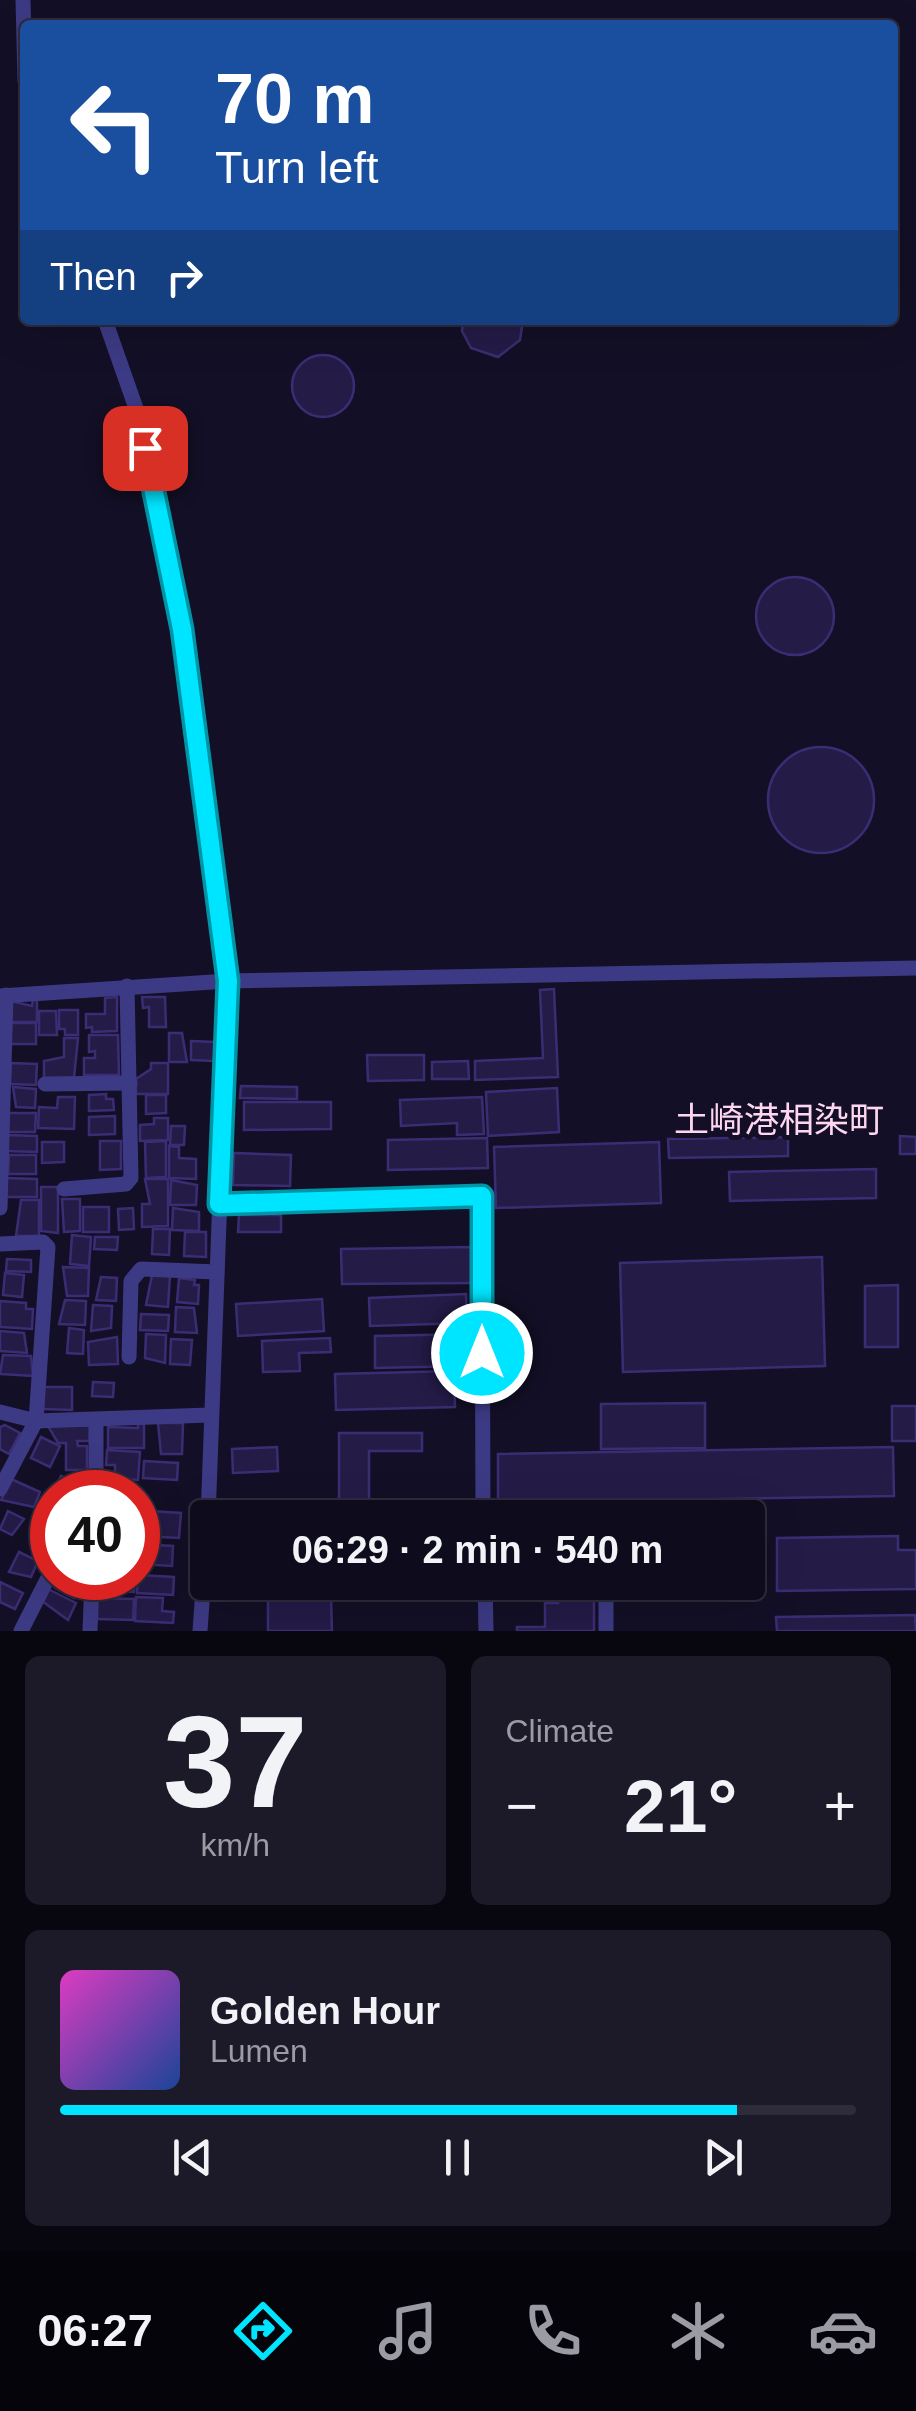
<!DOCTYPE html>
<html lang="en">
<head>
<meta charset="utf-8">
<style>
	body { margin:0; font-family:Helvetica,"Noto Sans JP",sans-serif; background:#1c1929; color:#f1f3f6; height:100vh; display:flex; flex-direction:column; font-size:38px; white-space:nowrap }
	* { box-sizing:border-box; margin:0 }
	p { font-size:32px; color:#9b9ba3 }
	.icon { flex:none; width:55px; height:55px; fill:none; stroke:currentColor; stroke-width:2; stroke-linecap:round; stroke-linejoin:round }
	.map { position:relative; height:1631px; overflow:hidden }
	.side { display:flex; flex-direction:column; gap:25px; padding:25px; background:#08060f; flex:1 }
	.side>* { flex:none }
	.hud { position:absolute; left:20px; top:20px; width:878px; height:305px; border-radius:10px; box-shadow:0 10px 40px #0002,0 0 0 2px #2e2b3b; background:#1a4fa0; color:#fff; overflow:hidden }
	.speed { position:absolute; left:30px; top:1470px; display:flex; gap:20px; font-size:50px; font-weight:700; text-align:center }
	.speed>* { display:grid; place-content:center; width:130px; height:130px; border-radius:50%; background:#0e0b1c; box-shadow:0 10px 40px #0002,0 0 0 2px #2e2b3b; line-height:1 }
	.speed .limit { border:15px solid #d22; background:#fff; color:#111 }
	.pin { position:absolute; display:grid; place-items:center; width:85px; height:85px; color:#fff; margin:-42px; border-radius:20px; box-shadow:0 5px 15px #0006 }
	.me { position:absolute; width:110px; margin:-55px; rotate:0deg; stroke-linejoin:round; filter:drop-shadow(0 0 8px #0008) }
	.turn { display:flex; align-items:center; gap:35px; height:210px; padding:0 30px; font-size:45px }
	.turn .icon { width:130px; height:130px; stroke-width:2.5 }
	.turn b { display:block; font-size:70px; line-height:85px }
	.then { display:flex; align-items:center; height:95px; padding:0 30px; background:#0003; gap:20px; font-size:38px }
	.big { font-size:75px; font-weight:700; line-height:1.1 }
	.side .widget { flex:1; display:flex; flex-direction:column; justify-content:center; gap:15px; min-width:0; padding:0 35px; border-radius:15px; background:#1c1929 }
	.side .dial { align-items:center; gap:0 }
	.dial b { font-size:130px; line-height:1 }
	.song { display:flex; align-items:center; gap:30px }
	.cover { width:120px; height:120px; border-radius:15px; background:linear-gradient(135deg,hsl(310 70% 55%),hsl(220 70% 35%)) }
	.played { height:10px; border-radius:5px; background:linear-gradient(90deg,#00e5ff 85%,#2e2b3b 85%) }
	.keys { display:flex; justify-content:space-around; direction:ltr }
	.heat { display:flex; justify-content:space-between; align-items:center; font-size:55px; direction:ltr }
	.side .tiles { flex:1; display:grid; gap:25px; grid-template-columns:1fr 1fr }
	.widget:last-child { grid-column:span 2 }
	.trip { position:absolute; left:190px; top:1500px; width:575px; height:100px; border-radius:10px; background:#0e0b1c; box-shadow:0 10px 40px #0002,0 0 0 2px #2e2b3b; font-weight:700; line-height:100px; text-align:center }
	.menu { display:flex; height:160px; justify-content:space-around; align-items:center; background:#06040b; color:#9b9ba3 }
	.menu .icon { width:70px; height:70px }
	.menu .selected { color:#00e5ff }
	.menu b { font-size:45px; color:#f1f3f6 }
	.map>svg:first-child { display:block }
	.building { fill:#241b47; stroke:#3b2d73; stroke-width:2.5 }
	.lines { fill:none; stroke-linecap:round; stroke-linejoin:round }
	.minor { stroke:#3d3a85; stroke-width:15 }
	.route-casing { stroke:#0095a6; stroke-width:25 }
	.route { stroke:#00e5ff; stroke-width:18 }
	.labels { text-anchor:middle; stroke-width:10; stroke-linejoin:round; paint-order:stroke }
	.quarter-label { font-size:35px; fill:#ffd6f0; stroke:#130f26 }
</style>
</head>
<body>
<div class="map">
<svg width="916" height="1631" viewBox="0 0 916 1631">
	<rect width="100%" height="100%" fill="#130f26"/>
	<g class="building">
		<path d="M523,320L520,340L498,357L471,348L462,331L463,320Z"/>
		<circle cx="323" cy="386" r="31"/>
		<circle cx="795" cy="616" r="39"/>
		<circle cx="821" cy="800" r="53"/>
		<path d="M554,989L558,1077L475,1080V1061L543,1058L540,990Z"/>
		<path d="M117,997V1031L92,1032V1027L86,1028V1014H105V998Z"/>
		<path d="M142,997H165L166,1027H149V1007L143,1008Z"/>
		<path d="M33,999H37V1022H11V1001L32,1006Z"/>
		<path d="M59,1010H78V1035H65V1029H59Z"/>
		<path d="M39,1011H56L57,1035H39Z"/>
		<rect x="10" y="1023" width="26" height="21"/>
		<path d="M169,1033H182L187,1062H169Z"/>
		<path d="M89,1035H118L119,1075H84V1058H95V1051L89,1052Z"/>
		<path d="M64,1038H78L74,1078L44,1079V1061L64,1057Z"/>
		<path d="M191,1041L215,1042L214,1061L191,1060Z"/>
		<path d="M367,1055H424V1080L368,1081Z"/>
		<path d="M468,1061L469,1079H432V1062Z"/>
		<path d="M11,1063L37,1064L36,1085L10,1084Z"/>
		<path d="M151,1063H168V1094H136V1079L151,1069Z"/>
		<path d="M241,1086L297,1087V1099L240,1098Z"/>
		<path d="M13,1087L36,1089L35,1108L16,1107Z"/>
		<path d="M557,1088L559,1132L488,1136L486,1092Z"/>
		<path d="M106,1094V1099H113L114,1110L89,1111V1095Z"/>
		<path d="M146,1095H166V1113L146,1114Z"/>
		<path d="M58,1097H75L74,1129L38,1128L39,1107L57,1108Z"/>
		<path d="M482,1097L484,1134L457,1135V1123L401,1126L400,1100Z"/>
		<path d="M244,1102H331V1129L244,1130Z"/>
		<path d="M7,1113H36L35,1132H6Z"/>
		<path d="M115,1116V1134L89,1135V1117Z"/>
		<path d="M154,1118H168V1140L140,1141V1125L154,1124Z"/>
		<path d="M171,1126H185L184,1145H170Z"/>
		<path d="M6,1135L37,1136V1152L6,1151Z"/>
		<path d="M900,1136L916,1137V1154H900Z"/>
		<path d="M788,1137V1156L669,1158L668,1139Z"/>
		<path d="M487,1138L488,1168L388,1170V1140Z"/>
		<path d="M100,1141H121V1169L100,1170Z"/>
		<path d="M166,1141V1177L146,1178L145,1142Z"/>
		<path d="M42,1142H64V1162L42,1163Z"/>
		<path d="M659,1142L661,1203L496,1208L494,1147Z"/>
		<path d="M169,1146L179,1147V1158L196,1159V1179L169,1178Z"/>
		<path d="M234,1153L291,1155L290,1186L233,1185Z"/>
		<path d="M9,1155H36V1174H8Z"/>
		<path d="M876,1169V1198L730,1201L729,1172Z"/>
		<path d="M5,1178L37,1179V1197H5Z"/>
		<path d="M145,1179H168V1226L142,1227V1204H150Z"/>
		<path d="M171,1180L197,1185L196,1205H170Z"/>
		<path d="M41,1187H58V1233L41,1231Z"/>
		<path d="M62,1199H80V1231L64,1232Z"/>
		<path d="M21,1200H39V1236H16Z"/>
		<rect x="83" y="1207" width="26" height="25"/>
		<path d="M133,1208L134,1229L119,1230L118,1209Z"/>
		<path d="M173,1208L199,1212V1231L172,1230Z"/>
		<path d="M239,1215H281V1232H238Z"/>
		<path d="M153,1229H170L169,1255L152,1254Z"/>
		<path d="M185,1232H206V1257L184,1256Z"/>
		<path d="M72,1235L91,1237L89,1266L70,1264Z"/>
		<path d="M95,1237H118L117,1250L94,1249Z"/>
		<path d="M471,1247V1283L342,1284L341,1249Z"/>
		<path d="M822,1257L825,1366L623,1372L620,1263Z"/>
		<path d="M7,1259L31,1260V1272L6,1271Z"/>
		<path d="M63,1267L89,1268L88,1296H67Z"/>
		<path d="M5,1273L24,1275L22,1297L3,1295Z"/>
		<path d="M152,1275L170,1276L168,1307L146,1305Z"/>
		<path d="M101,1277L117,1278L116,1301L96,1300Z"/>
		<path d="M179,1278L195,1280L194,1285H199L198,1304L177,1302Z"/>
		<path d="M898,1285V1347H865V1286Z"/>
		<path d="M466,1294L467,1323L370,1326L369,1298Z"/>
		<path d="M322,1299L324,1331L238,1336L236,1304Z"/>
		<path d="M65,1300L86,1301L85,1325L59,1324Z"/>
		<path d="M0,1301L26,1303V1309H33L32,1329L0,1327Z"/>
		<path d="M93,1305L112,1306L111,1328L91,1331Z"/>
		<path d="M176,1307L194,1308L197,1333L175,1332Z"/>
		<path d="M141,1314L169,1315L168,1331L140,1330Z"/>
		<path d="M69,1328L84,1330L83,1354L67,1353Z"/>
		<path d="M0,1331L24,1333L27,1353L0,1351Z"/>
		<path d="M146,1334L166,1335L165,1363L145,1358Z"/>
		<path d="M466,1334L467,1366L375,1368V1336Z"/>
		<path d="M117,1337L118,1364L89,1365L88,1342Z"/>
		<path d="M330,1338L331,1352L299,1353L300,1371L263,1372L262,1341Z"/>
		<path d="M171,1339L192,1340L190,1365L170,1364Z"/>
		<path d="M3,1355L31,1356L33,1376L0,1374Z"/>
		<path d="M454,1371L455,1407L336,1410L335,1374Z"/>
		<path d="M93,1382L114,1383L113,1397L92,1396Z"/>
		<path d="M44,1387H72V1410L43,1409Z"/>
		<path d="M705,1403V1448L601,1449V1404Z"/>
		<rect x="892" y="1406" width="24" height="35"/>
		<path d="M138,1423H144V1448H108V1427L138,1428Z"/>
		<path d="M158,1423H183L182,1454H161Z"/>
		<path d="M5,1425L20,1433L9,1454L0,1449V1427Z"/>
		<path d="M90,1425V1441H77L78,1446H87V1470H66V1443H58L48,1426Z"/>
		<path d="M339,1433H422V1451H369V1511H420V1500H435V1518H339Z"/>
		<path d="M41,1437L60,1446L50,1467L31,1458Z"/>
		<path d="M277,1447L278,1471L233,1473L232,1449Z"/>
		<path d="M893,1447L894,1496L498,1503V1454Z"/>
		<path d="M107,1450L140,1452L138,1480L115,1478V1465H106Z"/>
		<path d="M144,1461L178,1463L177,1480L143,1478Z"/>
		<path d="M61,1476L87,1488L85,1492H54Z"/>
		<path d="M11,1479L40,1492L34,1507L1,1500Z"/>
		<path d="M44,1501L52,1505V1528L35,1519Z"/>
		<rect x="495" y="1509" width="99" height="9"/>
		<path d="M721,1509V1518H619V1510Z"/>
		<path d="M8,1511L24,1519L12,1535L0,1529Z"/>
		<path d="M151,1511L181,1513L179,1538L141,1536L142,1516H151Z"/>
		<path d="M898,1536V1550H916V1589L777,1591V1538Z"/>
		<path d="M140,1544L173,1546L172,1566L139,1564Z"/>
		<path d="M19,1552L38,1561L31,1577L9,1572Z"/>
		<path d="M138,1575L174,1577L173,1595L137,1593Z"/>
		<path d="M60,1578L82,1583L74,1598L55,1588Z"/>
		<path d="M101,1578H135L134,1592L100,1591Z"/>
		<path d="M0,1582L23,1593L15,1609L0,1602Z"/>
		<rect x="522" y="1582" width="31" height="10"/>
		<path d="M558,1582H594V1631H517V1627H545V1603H558Z"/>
		<path d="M48,1589L76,1603L68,1620L42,1601Z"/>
		<path d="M136,1597L163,1598L162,1611L174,1612L173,1623L135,1621Z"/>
		<path d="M331,1597L332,1631H268V1598Z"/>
		<path d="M97,1598L134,1599L133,1620L97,1619Z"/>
		<path d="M915,1615L916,1631H777L776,1617Z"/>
	</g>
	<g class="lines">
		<g class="minor">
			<path d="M23,0L25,81"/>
			<path d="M105,320L138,414L182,629L228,981L208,1518"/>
			<path d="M0,996L228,981L916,968"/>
			<path d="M45,1084L130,1083"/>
			<path d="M64,1189L126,1184L131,1178L127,986"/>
			<path d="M219,1203L482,1196L483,1518"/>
			<path d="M0,1208L6,995"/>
			<path d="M0,1244L43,1242L48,1247L36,1421L0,1489"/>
			<path d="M129,1357L131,1281L141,1269L217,1272"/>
			<path d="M0,1412L36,1421L210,1415"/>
			<path d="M96,1492V1420"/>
			<path d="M485,1582L486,1631"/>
			<path d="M606,1582V1631"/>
			<path d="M21,1631L52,1570"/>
			<path d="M90,1631L92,1578"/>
			<path d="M200,1631L208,1519"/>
		</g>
	</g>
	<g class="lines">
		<g class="route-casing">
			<path id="route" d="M145,448L182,629L228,981L219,1204L482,1196V1353"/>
		</g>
		<use href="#route" class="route"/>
	</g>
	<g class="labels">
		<g class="quarter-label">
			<text x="779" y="1132">土崎港相染町</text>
		</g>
	</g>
</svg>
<div class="speed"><div class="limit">40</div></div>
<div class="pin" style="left:145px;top:448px;background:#d93025"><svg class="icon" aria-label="arrive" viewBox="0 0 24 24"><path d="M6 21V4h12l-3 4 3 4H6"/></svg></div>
<svg class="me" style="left:482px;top:1353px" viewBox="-20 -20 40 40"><circle r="17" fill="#00e5ff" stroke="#fff" stroke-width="3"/><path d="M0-11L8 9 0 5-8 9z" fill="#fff"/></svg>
<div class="trip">06:29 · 2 min · 540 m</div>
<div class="hud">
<div class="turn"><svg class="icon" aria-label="left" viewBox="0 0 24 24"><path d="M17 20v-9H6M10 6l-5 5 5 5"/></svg><div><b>70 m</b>Turn left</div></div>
<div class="then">Then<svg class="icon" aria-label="right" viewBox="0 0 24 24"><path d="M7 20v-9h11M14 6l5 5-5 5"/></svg></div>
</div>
</div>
<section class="side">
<div class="tiles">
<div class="widget dial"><b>37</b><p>km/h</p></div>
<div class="widget"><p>Climate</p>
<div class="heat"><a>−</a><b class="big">21°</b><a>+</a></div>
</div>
<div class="widget">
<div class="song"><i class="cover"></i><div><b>Golden Hour</b><p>Lumen</p></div></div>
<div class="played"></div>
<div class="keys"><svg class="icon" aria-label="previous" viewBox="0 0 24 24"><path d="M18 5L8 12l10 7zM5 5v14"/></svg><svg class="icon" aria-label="pause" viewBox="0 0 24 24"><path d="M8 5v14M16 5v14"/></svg><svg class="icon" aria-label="next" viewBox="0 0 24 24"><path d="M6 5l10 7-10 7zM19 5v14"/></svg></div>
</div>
</div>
</section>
<nav class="menu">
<b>06:27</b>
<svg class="icon selected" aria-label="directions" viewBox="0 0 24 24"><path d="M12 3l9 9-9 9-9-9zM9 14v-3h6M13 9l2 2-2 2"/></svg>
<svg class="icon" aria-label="music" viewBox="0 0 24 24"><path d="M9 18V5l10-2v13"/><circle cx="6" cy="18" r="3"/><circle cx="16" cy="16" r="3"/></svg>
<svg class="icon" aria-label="phone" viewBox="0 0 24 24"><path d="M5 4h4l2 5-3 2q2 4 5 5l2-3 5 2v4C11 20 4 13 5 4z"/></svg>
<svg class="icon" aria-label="climate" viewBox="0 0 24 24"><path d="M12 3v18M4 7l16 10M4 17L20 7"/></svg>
<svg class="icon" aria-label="car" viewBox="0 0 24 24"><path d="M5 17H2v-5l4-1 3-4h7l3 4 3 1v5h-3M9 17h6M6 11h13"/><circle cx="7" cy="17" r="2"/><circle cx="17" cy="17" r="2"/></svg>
</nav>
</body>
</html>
